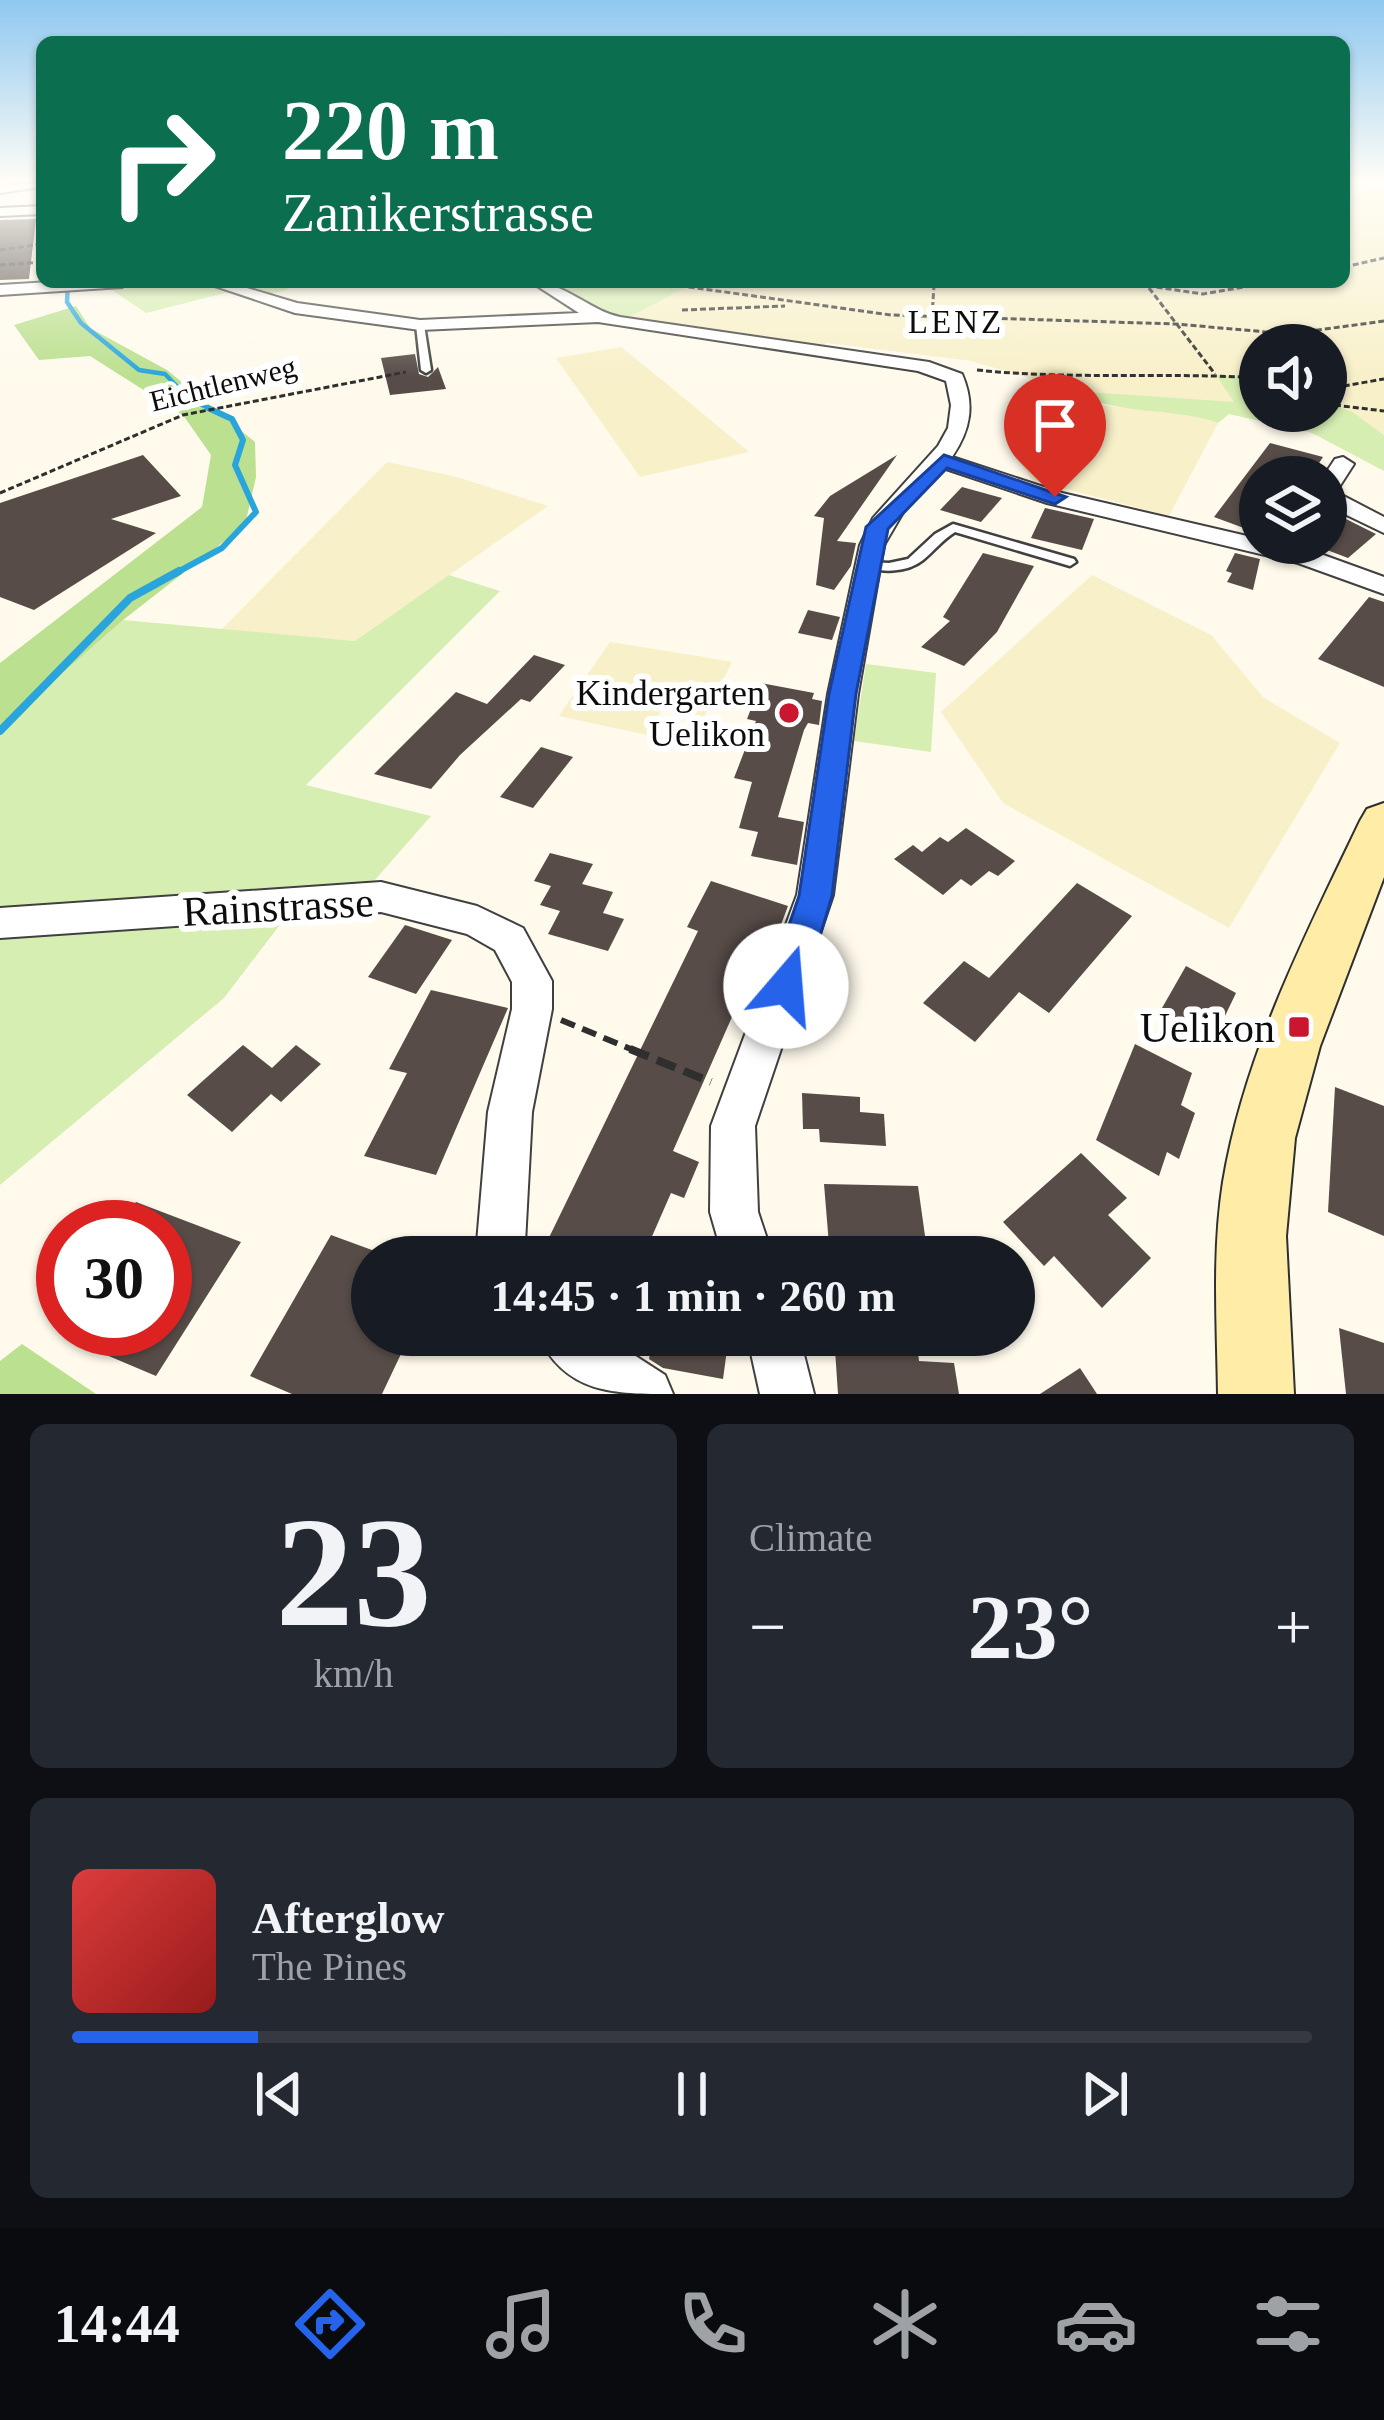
<!DOCTYPE html>
<html lang="en">
<head>
<meta charset="utf-8">
<style>
	body { margin:0; font-family:Georgia,serif; background:#242831; color:#f1f3f6; height:100vh; display:flex; flex-direction:column; font-size:45px; white-space:nowrap }
	* { box-sizing:border-box; margin:0 }
	p { font-size:39px; color:#9ea1a6 }
	.icon { flex:none; width:66px; height:66px; fill:none; stroke:currentColor; stroke-width:2; stroke-linecap:round; stroke-linejoin:round }
	.map { position:relative; height:1394px; overflow:hidden }
	.panel { display:flex; flex-direction:column; gap:30px; padding:30px; background:#0d0f14; flex:1 }
	.panel>* { flex:none }
	.banner { position:absolute; left:36px; top:36px; width:1314px; height:252px; border-radius:18px; box-shadow:0 3px 9px #0004; background:#0b6e4f; color:#fff; overflow:hidden }
	.tools { position:absolute; left:1239px; top:324px; display:grid; gap:24px }
	.tools a { display:grid; place-items:center; width:108px; height:108px; border-radius:50%; background:#171b24; box-shadow:0 3px 9px #0004; font-size:60px }
	.speed { position:absolute; left:36px; top:1200px; display:flex; gap:24px; font-size:60px; font-weight:700; text-align:center }
	.speed>* { display:grid; place-content:center; width:156px; height:156px; border-radius:50%; background:#171b24; box-shadow:0 3px 9px #0004; line-height:1 }
	.speed .limit { border:18px solid #d22; background:#fff; color:#111 }
	.pin { position:absolute; display:grid; place-items:center; width:102px; height:102px; color:#fff; margin:-123px -51px; border-radius:50% 50% 50% 0; rotate:-45deg; box-shadow:0 0 12px #0007 }
	.pin .icon { rotate:45deg }
	.me { position:absolute; width:132px; margin:-66px; rotate:18deg; stroke-linejoin:round; filter:drop-shadow(0 0 9px #0008) }
	.turn { display:flex; align-items:center; gap:42px; height:252px; padding:0 48px; font-size:54px }
	.turn .icon { width:156px; height:156px; stroke-width:2.5 }
	.turn b { display:block; font-size:84px; line-height:102px }
	.big { font-size:90px; font-weight:800; line-height:1.1 }
	.panel .card { flex:1; display:flex; flex-direction:column; justify-content:center; gap:18px; min-width:0; padding:0 42px; border-radius:18px; background:#242831 }
	.panel .dial { align-items:center; gap:0 }
	.dial b { font-size:156px; line-height:1 }
	.song { display:flex; align-items:center; gap:36px }
	.cover { width:144px; height:144px; border-radius:18px; background:linear-gradient(135deg,hsl(0 70% 55%),hsl(0 70% 35%)) }
	.played { height:12px; border-radius:6px; background:linear-gradient(90deg,#2563eb 15%,#363941 15%) }
	.keys { display:flex; justify-content:space-around; direction:ltr }
	.heat { display:flex; justify-content:space-between; align-items:center; font-size:66px; direction:ltr }
	.panel .tiles { flex:1; display:grid; gap:30px; grid-template-columns:1fr 1fr }
	.card:last-child { grid-column:span 2 }
	.trip { position:absolute; left:351px; top:1236px; width:684px; height:120px; border-radius:60px; background:#171b24; box-shadow:0 3px 9px #0004; font-weight:800; line-height:120px; text-align:center }
	.dock { display:flex; height:192px; justify-content:space-around; align-items:center; background:#090b0e; color:#9ea1a6 }
	.dock .icon { width:84px; height:84px }
	.dock .current { color:#2563eb }
	.dock b { font-size:54px; color:#f1f3f6 }
	.map>svg:first-child { display:block }
	.farmland { fill:#f8f0c9 }
	.green { fill:#d6eeb2 }
	.forest { fill:#bbe08f }
	.lines { fill:none; stroke-linecap:round; stroke-linejoin:round }
	.stream-far2 { stroke:#2aa5dc; stroke-width:4.5 }
	.stream-far1 { stroke:#2aa5dc; stroke-width:6 }
	.stream { stroke:#2aa5dc; stroke-width:8 }
	.building { fill:#574c48 }
	.lane-casing { stroke:#404040; stroke-width:5 }
	.street-casing { stroke:#404040; stroke-width:4 }
	.secondary-casing { stroke:#2f2f2f; stroke-width:4 }
	.path-far2 { stroke:#2f2f2f; stroke-width:3; stroke-dasharray:6 3; stroke-linecap:butt }
	.path-far1 { stroke:#2f2f2f; stroke-width:6; stroke-dasharray:15 8; stroke-linecap:butt }
	.path { stroke:#2f2f2f; stroke-width:8; stroke-dasharray:20 9; stroke-linecap:butt }
	.lane { fill:#fff; fill-rule:evenodd }
	.street { fill:#fff; fill-rule:evenodd }
	.secondary { fill:#ffeda7; fill-rule:evenodd }
	.route { fill:#2563eb; stroke:#184099; stroke-width:3 }
	.poi-dot { fill:#cb162f; stroke:#fff; stroke-width:4.5 }
	.labels { text-anchor:middle; stroke-width:12; stroke-linejoin:round; paint-order:stroke }
	.far-street-label { font-size:30px; fill:#0d0d0d; stroke:#fff }
	.far-neighbourhood-label { font-size:33px; letter-spacing:3px; fill:#0d0d0d; stroke:#fff }
	.poi-label { font-size:36px; fill:#0d0d0d; stroke:#fff; text-anchor:end }
	.near-street-label { font-size:42px; fill:#0d0d0d; stroke:#fff }
	.near-poi-label { font-size:42px; fill:#0d0d0d; stroke:#fff; text-anchor:end }
</style>
</head>
<body>
<div class="map">
<svg width="1384" height="1394" viewBox="0 0 1384 1394">
	<rect width="100%" height="100%" fill="#fffaec"/>
	<g class="farmland">
		<path d="M1384,185V435L1351,411L1326,404V345H1260V387L1240,377L1217,375L1235,403L1074,391L971,361L827,343L819,349L620,322L696,282H918L956,287L1074,282L1203,294L1273,282H1344V267L1359,263L1344,258V191Z"/>
		<path d="M621,347L662,380L749,452L640,477L556,358Z"/>
		<path d="M1098,405L1194,415L1218,423L1169,516L1032,480L1019,461Z"/>
		<path d="M387,462L457,477L548,506L355,641L221,630Z"/>
		<path d="M1092,575L1211,635L1264,698L1340,743L1229,928L1003,803L941,712Z"/>
		<path d="M610,642L698,656L732,662L704,717L662,709L647,735L559,716Z"/>
	</g>
	<g class="green">
		<path d="M118,282H261L290,289L259,297L241,289L146,313L103,284Z"/>
		<path d="M549,282H696L620,322Z"/>
		<path d="M1216,375L1240,377L1260,387V411H1326V404L1351,411L1384,435V471L1312,433L1229,414L1218,423C1171,406 1117,417 1074,391L1234,402Z"/>
		<path d="M449,575L500,591L306,785L431,816L374,881L298,901L224,998L0,1185V728L123,620L355,641Z"/>
		<path d="M866,664L936,673L931,752L854,741Z"/>
	</g>
	<g class="forest">
		<path d="M76,306L90,328L167,370L255,442L256,477L245,525L123,620L0,728V663L202,507L211,455L183,415L90,356L39,360L14,325Z"/>
		<path d="M22,1344L96,1394H0V1361Z"/>
	</g>
	<g class="lines">
		<path class="stream-far2" d="M68,282L67,302L81,323L139,370L165,374L189,399L215,411"/>
		<path class="stream-far1" d="M174,574L222,548L256,512L235,465L243,440L232,419L208,408"/>
		<path class="stream" d="M0,731L130,598L179,571"/>
	</g>
	<g class="building">
		<path d="M36,219L29,279L0,280V220Z"/>
		<path d="M415,354L419,374L428,377L438,367L446,389L390,395L381,358Z"/>
		<path d="M1270,443L1323,457L1310,477H1260V534L1214,517Z"/>
		<path d="M143,455L181,496L111,519L156,533L34,610L0,597V503Z"/>
		<path d="M897,455L837,541L856,543L851,566L834,590L816,585L824,518L814,516L830,496Z"/>
		<path d="M962,487L1002,498L981,522L940,510Z"/>
		<path d="M1045,508L1094,519L1082,550L1031,538Z"/>
		<path d="M1346,519L1376,534L1348,558L1314,545L1326,543V535Z"/>
		<path d="M983,553L1034,566L997,632L964,666L921,647L950,621L943,617Z"/>
		<path d="M1235,553L1260,559L1253,590L1227,582L1232,573L1226,571Z"/>
		<path d="M1369,597L1384,602V687L1318,659Z"/>
		<path d="M808,610L840,617L832,640L798,633Z"/>
		<path d="M534,655L565,665L530,702L521,699L460,755L431,789L374,774L456,692L487,704Z"/>
		<path d="M761,683L814,693L812,699L822,701L819,725L808,723L804,730L778,817L804,822L797,865L751,856L758,832L739,828L752,782L734,778L756,721L747,719Z"/>
		<path d="M541,747L573,757L533,808L500,797Z"/>
		<path d="M966,828L1015,861L998,876L989,871L971,886L961,879L943,895L894,859L913,845L922,852L940,837L948,842Z"/>
		<path d="M550,853L593,864L582,884L613,892L603,913L624,919L608,951L548,934L560,911L540,905L551,886L534,881Z"/>
		<path d="M711,881L788,906L751,1005L739,1001L673,1151L699,1162L684,1198L671,1193L643,1257H554L542,1252L698,931L687,927Z"/>
		<path d="M1077,883L1132,916L1049,1013L1019,992L975,1042L923,1003L964,961L989,978Z"/>
		<path d="M405,925L452,940L416,994L368,977Z"/>
		<path d="M1186,966L1236,993L1214,1039L1158,1015Z"/>
		<path d="M431,990L508,1008L436,1175L364,1156L407,1073L389,1069Z"/>
		<path d="M1135,1044L1192,1073L1181,1105L1195,1113L1179,1159L1167,1152L1159,1176L1096,1140Z"/>
		<path d="M243,1045L272,1068L296,1045L321,1064L281,1102L271,1094L232,1132L187,1095Z"/>
		<path d="M1335,1087L1384,1106V1236L1328,1212Z"/>
		<path d="M802,1093L860,1097V1112L884,1114L886,1146L820,1142L819,1129H803Z"/>
		<path d="M1081,1153L1127,1198L1108,1215L1151,1258L1102,1308L1054,1256L1044,1266L1003,1222Z"/>
		<path d="M824,1184L918,1186L928,1257H830Z"/>
		<path d="M136,1202L241,1242L156,1376L104,1354L121,1329H165V1227H117Z"/>
		<path d="M331,1235L372,1250V1335H410L382,1394H292L250,1376Z"/>
		<path d="M1339,1328L1384,1343V1394H1346Z"/>
		<path d="M653,1335H729L723,1379L663,1368L649,1359Z"/>
		<path d="M834,1335H916L919,1361L954,1363L959,1394H838Z"/>
		<path d="M1080,1368L1097,1394H1040Z"/>
	</g>
	<g class="lines">
		<g class="lane-casing">
			<g id="lane">
				<path d="M420,322L424,325L431,370L426,373L421,370L416,325Z"/>
				<path d="M953,524L1074,559L1076,562L1070,566L955,532C942,540 934,551 923,560C907,573 879,573 863,566L869,562L889,563L908,559L935,534Z"/>
			</g>
		</g>
		<g class="street-casing">
			<g id="street">
				<path d="M42,183L40,187L0,193V185Z"/>
				<path d="M42,206V214L0,216V208Z"/>
				<path d="M50,282H130L122,287L0,295V285Z"/>
				<path d="M203,282H227L297,303L420,320L579,313L531,282C565,282 588,310 620,317L929,362L962,374C975,404 971,429 952,457L1062,493L1260,539V543L1315,552L1384,577V594L1298,563L1047,503L943,468L905,509L884,545L858,694L833,895L755,1126L758,1212L773,1257H723L710,1212L711,1126L797,895L828,694L860,545L873,518L938,446L948,428L951,405L946,381L918,371L598,322L420,330L295,313Z"/>
				<path d="M1343,457L1354,464L1336,492L1384,517V533L1326,505L1323,477L1335,459Z"/>
				<path d="M381,882L477,906L523,928L552,981V1009L532,1112L525,1243L531,1257H481L477,1243L488,1112L512,1009V982L495,950L467,934L381,912L0,938V908Z"/>
				<path d="M538,1335H603L665,1375L673,1394C614,1394 565,1394 538,1335Z"/>
				<path d="M747,1335H799L814,1394H760Z"/>
			</g>
		</g>
		<g class="secondary-casing">
			<path id="secondary" d="M1384,803V877L1320,1046L1295,1138L1286,1236L1294,1394H1218C1217,1324 1212,1252 1223,1182C1244,1055 1305,936 1360,821L1367,809Z"/>
		</g>
		<g class="path-far2">
			<path d="M0,250L42,244"/>
			<path d="M0,265L42,262"/>
			<path d="M1344,267L1384,258"/>
			<path d="M653,282L891,315L1176,324L1289,334L1384,321"/>
			<path d="M1121,282L1203,294L1273,282"/>
			<path d="M1149,288L1215,374"/>
			<path d="M682,310L785,306"/>
			<path d="M932,317L934,285"/>
			<path d="M977,370C1072,380 1165,372 1260,378"/>
			<path d="M1240,377L1260,387"/>
			<path d="M1326,389L1384,379"/>
			<path d="M1326,404L1384,411"/>
			<path d="M0,493L183,415L406,372"/>
		</g>
		<path class="path-far1" d="M561,1020L638,1052"/>
		<path class="path" d="M630,1049L711,1082"/>
		<use href="#lane" class="lane"/>
		<use href="#street" class="street"/>
		<use href="#secondary" class="secondary"/>
	</g>
	<linearGradient id="sky" x2="0" y2="1"><stop stop-color="#8fc8f0"/><stop offset="0.48" stop-color="#fffdf6"/><stop offset="1" stop-color="#fffdf6" stop-opacity="0"/></linearGradient>
	<rect width="1384" height="378" fill="url(#sky)"/>
	<path class="route" d="M944,455L1066,497L1055,504L947,468L888,529L856,694L832,896L805,986L799,997L786,1002L773,997L768,986L799,896L829,694L866,527Z"/>
	<g class="poi-dot">
		<circle cx="789" cy="713" r="12"/>
		<rect x="1287" y="1015" width="24" height="24" rx="6"/>
	</g>
	<g class="labels">
		<g class="far-street-label">
			<text transform="translate(223 384) rotate(-14)" y="10">Eichtlenweg</text>
		</g>
		<g class="far-neighbourhood-label">
			<text x="956" y="333">LENZ</text>
		</g>
		<g class="poi-label">
			<text x="765" y="705">Kindergarten<tspan x="765" dy="41">Uelikon</tspan></text>
		</g>
		<g class="near-street-label">
			<text transform="translate(278 906) rotate(-3)" y="15">Rainstrasse</text>
		</g>
		<g class="near-poi-label">
			<text x="1275" y="1042">Uelikon</text>
		</g>
	</g>
</svg>
<div class="tools">
<a><svg class="icon" aria-label="sound" viewBox="0 0 24 24"><path d="M4 9h4l5-4v14l-5-4H4zM17 9q2 3 0 6"/></svg></a>
<a><svg class="icon" aria-label="layers" viewBox="0 0 24 24"><path d="M12 4l9 5-9 5-9-5zM3 14l9 5 9-5"/></svg></a>
</div>
<div class="speed"><div class="limit">30</div></div>
<div class="pin" style="left:1055px;top:497px;background:#d93025"><svg class="icon" aria-label="arrive" viewBox="0 0 24 24"><path d="M6 21V4h12l-3 4 3 4H6"/></svg></div>
<svg class="me" style="left:786px;top:986px" viewBox="-20 -20 40 40"><circle r="19" fill="#fff"/><path d="M0-13L10 11 0 6-10 11z" fill="#2563eb"/></svg>
<div class="trip">14:45 · 1 min · 260 m</div>
<div class="banner">
<div class="turn"><svg class="icon" aria-label="right" viewBox="0 0 24 24"><path d="M7 20v-9h11M14 6l5 5-5 5"/></svg><div><b>220 m</b>Zanikerstrasse</div></div>
</div>
</div>
<section class="panel">
<div class="tiles">
<div class="card dial"><b>23</b><p>km/h</p></div>
<div class="card"><p>Climate</p>
<div class="heat"><a>−</a><b class="big">23°</b><a>+</a></div>
</div>
<div class="card">
<div class="song"><i class="cover"></i><div><b>Afterglow</b><p>The Pines</p></div></div>
<div class="played"></div>
<div class="keys"><svg class="icon" aria-label="previous" viewBox="0 0 24 24"><path d="M18 5L8 12l10 7zM5 5v14"/></svg><svg class="icon" aria-label="pause" viewBox="0 0 24 24"><path d="M8 5v14M16 5v14"/></svg><svg class="icon" aria-label="next" viewBox="0 0 24 24"><path d="M6 5l10 7-10 7zM19 5v14"/></svg></div>
</div>
</div>
</section>
<nav class="dock">
<b>14:44</b>
<svg class="icon current" aria-label="directions" viewBox="0 0 24 24"><path d="M12 3l9 9-9 9-9-9zM9 14v-3h6M13 9l2 2-2 2"/></svg>
<svg class="icon" aria-label="music" viewBox="0 0 24 24"><path d="M9 18V5l10-2v13"/><circle cx="6" cy="18" r="3"/><circle cx="16" cy="16" r="3"/></svg>
<svg class="icon" aria-label="phone" viewBox="0 0 24 24"><path d="M5 4h4l2 5-3 2q2 4 5 5l2-3 5 2v4C11 20 4 13 5 4z"/></svg>
<svg class="icon" aria-label="climate" viewBox="0 0 24 24"><path d="M12 3v18M4 7l16 10M4 17L20 7"/></svg>
<svg class="icon" aria-label="car" viewBox="0 0 24 24"><path d="M5 17H2v-5l4-1 3-4h7l3 4 3 1v5h-3M9 17h6M6 11h13"/><circle cx="7" cy="17" r="2"/><circle cx="17" cy="17" r="2"/></svg>
<svg class="icon" aria-label="filters" viewBox="0 0 24 24"><path d="M4 7h16M4 17h16"/><circle cx="9" cy="7" r="2"/><circle cx="15" cy="17" r="2"/></svg>
</nav>
</body>
</html>
